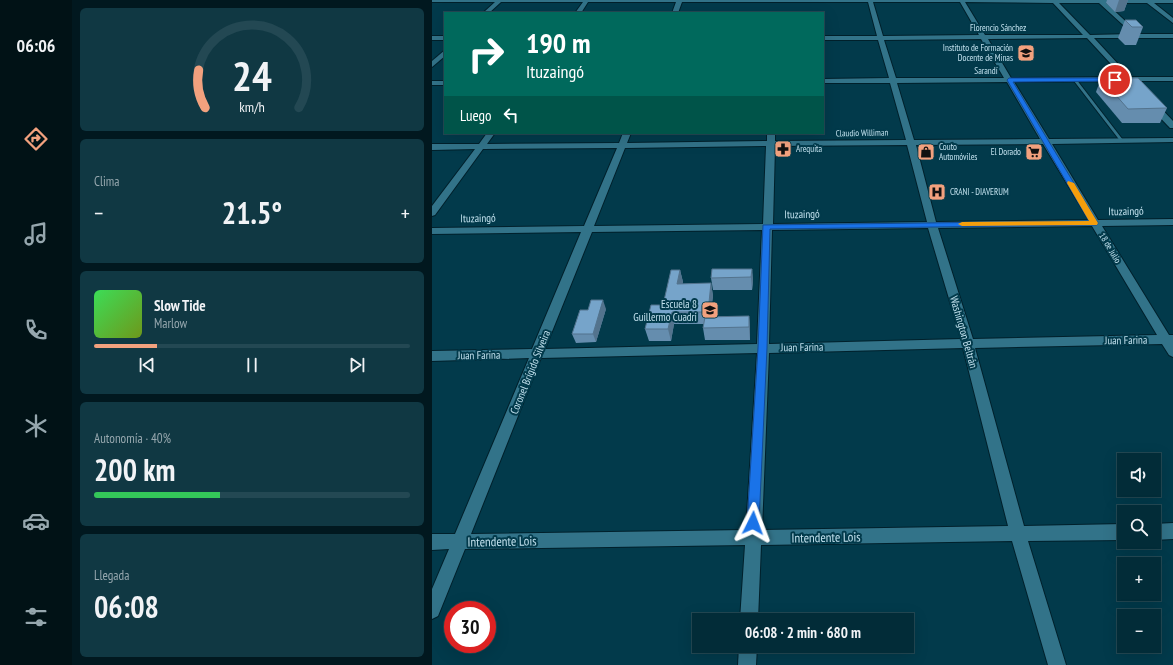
<!DOCTYPE html>
<html lang="es">
<head>
<meta charset="utf-8">
<style>
	body { margin:0; font-family:"PT Sans Narrow",sans-serif; background:#103843; color:#f1f3f6; height:100vh; display:flex; flex-direction:column; font-size:15px; white-space:nowrap }
	* { box-sizing:border-box; margin:0 }
	p { font-size:13px; color:#96a7ae }
	.icon { flex:none; width:22px; height:22px; fill:none; stroke:currentColor; stroke-width:2; stroke-linecap:round; stroke-linejoin:round }
	.map { position:relative; flex:1; overflow:hidden }
	.sheet { display:flex; flex-direction:column; gap:8px; padding:8px; background:#01181f; width:360px }
	.sheet>* { flex:none }
	.guide { position:absolute; left:12px; top:12px; width:380px; height:122px; border-radius:0px; box-shadow:0 4px 16px #0002,0 0 0 1px #234853; background:#00695c; color:#fff; overflow:hidden }
	.controls { position:absolute; left:685px; top:453px; display:grid; gap:8px }
	.controls a { display:grid; place-items:center; width:44px; height:44px; border-radius:0px; background:#022c38; box-shadow:0 4px 16px #0002,0 0 0 1px #234853; font-size:20px }
	.speed { position:absolute; left:12px; top:601px; display:flex; gap:8px; font-size:20px; font-weight:700; text-align:center }
	.speed>* { display:grid; place-content:center; width:52px; height:52px; border-radius:50%; background:#022c38; box-shadow:0 4px 16px #0002,0 0 0 1px #234853; line-height:1 }
	.speed .limit { border:6px solid #d22; background:#fff; color:#111 }
	.pin { position:absolute; display:grid; place-items:center; width:34px; height:34px; color:#fff; margin:-17px; border:2px solid #fff; border-radius:50%; box-shadow:0 1px 4px #0007 }
	.me { position:absolute; width:44px; margin:-22px; rotate:3deg; stroke-linejoin:round; filter:drop-shadow(0 0 3px #0008) }
	.turn { display:flex; align-items:center; gap:14px; height:84px; padding:0 16px; font-size:18px }
	.turn .icon { width:52px; height:52px; stroke-width:2.5 }
	.turn b { display:block; font-size:28px; line-height:34px }
	.then { display:flex; align-items:center; height:38px; padding:0 16px; background:#0003; gap:8px; font-size:15px }
	.big { font-size:30px; font-weight:700; line-height:1.1 }
	.sheet .widget { flex:1; display:flex; flex-direction:column; justify-content:center; gap:6px; min-width:0; padding:0 14px; border-radius:6px; background:#103843 }
	.sheet .dial { align-items:center; gap:0 }
	.dial svg { height:104px; overflow:visible; fill:none; stroke:#234853; stroke-width:7; stroke-linecap:round; text-anchor:middle }
	.dial text { fill:#f1f3f6; stroke:none }
	.song { display:flex; align-items:center; gap:12px }
	.cover { width:48px; height:48px; border-radius:6px; background:linear-gradient(135deg,hsl(130 70% 55%),hsl(80 70% 35%)) }
	.played { height:4px; border-radius:2px; background:linear-gradient(90deg,#f2a17e 20%,#234853 20%) }
	.keys { display:flex; justify-content:space-around; direction:ltr }
	.heat { display:flex; justify-content:space-between; align-items:center; font-size:22px; direction:ltr }
	.charge { height:6px; border-radius:3px; background:linear-gradient(90deg,#34c759 40%,#234853 0) }
	.trip { position:absolute; left:260px; top:613px; width:222px; height:40px; border-radius:0px; background:#022c38; box-shadow:0 4px 16px #0002,0 0 0 1px #234853; font-weight:700; line-height:40px; text-align:center }
	main { display:flex; flex:1; min-height:0 }
	.tabs { display:flex; flex-direction:column; width:72px; justify-content:space-around; align-items:center; background:#011216; color:#96a7ae }
	.tabs .icon { width:28px; height:28px }
	.tabs .active { color:#f2a17e }
	.tabs b { font-size:18px; color:#f1f3f6 }
	.map>svg:first-child { display:block }
	.lines { fill:none; stroke-linecap:round; stroke-linejoin:round }
	.lane-casing { stroke:#00202b; stroke-width:2 }
	.street-casing { stroke:#00202b; stroke-width:2 }
	.lane { fill:#327389; fill-rule:evenodd }
	.street { fill:#327389; fill-rule:evenodd }
	.wall { fill:#658dae }
	.shaded-wall { fill:#53738d }
	.building { fill:#76a4ca; stroke:#53738d }
	.route { fill:#1a73e8; stroke:#114b97 }
	.slow { fill:#f59e0b }
	.labels { text-anchor:middle; stroke-width:4; stroke-linejoin:round; paint-order:stroke }
	.far-street-label { font-size:9px; fill:#c1e0ed; stroke:#023a4b }
	.far-poi-label { font-size:9px; fill:#c1e0ed; stroke:#023a4b; text-anchor:start }
	.street-label { font-size:11px; fill:#c1e0ed; stroke:#023a4b }
	.poi-label { font-size:11px; fill:#c1e0ed; stroke:#023a4b; text-anchor:end }
	.near-street-label { font-size:13px; fill:#c1e0ed; stroke:#023a4b }
</style>
</head>
<body>
<main>
<nav class="tabs">
<b>06:06</b>
<svg class="icon active" aria-label="directions" viewBox="0 0 24 24"><path d="M12 3l9 9-9 9-9-9zM9 14v-3h6M13 9l2 2-2 2"/></svg>
<svg class="icon" aria-label="music" viewBox="0 0 24 24"><path d="M9 18V5l10-2v13"/><circle cx="6" cy="18" r="3"/><circle cx="16" cy="16" r="3"/></svg>
<svg class="icon" aria-label="phone" viewBox="0 0 24 24"><path d="M5 4h4l2 5-3 2q2 4 5 5l2-3 5 2v4C11 20 4 13 5 4z"/></svg>
<svg class="icon" aria-label="climate" viewBox="0 0 24 24"><path d="M12 3v18M4 7l16 10M4 17L20 7"/></svg>
<svg class="icon" aria-label="car" viewBox="0 0 24 24"><path d="M5 17H2v-5l4-1 3-4h7l3 4 3 1v5h-3M9 17h6M6 11h13"/><circle cx="7" cy="17" r="2"/><circle cx="17" cy="17" r="2"/></svg>
<svg class="icon" aria-label="filters" viewBox="0 0 24 24"><path d="M4 7h16M4 17h16"/><circle cx="9" cy="7" r="2"/><circle cx="15" cy="17" r="2"/></svg>
</nav>
<section class="sheet">
<div class="widget dial"><svg viewBox="0 0 100 80">
<path d="M14 69A42 42 0 1 1 86 69"/>
<path d="M14 69A42 42 0 0 1 9 40" stroke="#f2a17e"/>
<text x="50" y="56" font-size="32" font-weight="700">24</text>
<text x="50" y="72" font-size="11">km/h</text>
</svg></div>
<div class="widget"><p>Clima</p>
<div class="heat"><a>−</a><b class="big">21.5°</b><a>+</a></div>
</div>
<div class="widget">
<div class="song"><i class="cover"></i><div><b>Slow Tide</b><p>Marlow</p></div></div>
<div class="played"></div>
<div class="keys"><svg class="icon" aria-label="previous" viewBox="0 0 24 24"><path d="M18 5L8 12l10 7zM5 5v14"/></svg><svg class="icon" aria-label="pause" viewBox="0 0 24 24"><path d="M8 5v14M16 5v14"/></svg><svg class="icon" aria-label="next" viewBox="0 0 24 24"><path d="M6 5l10 7-10 7zM19 5v14"/></svg></div>
</div>
<div class="widget"><p>Autonomía · 40%</p><b class="big">200 km</b><div class="charge"></div></div>
<div class="widget"><p>Llegada</p><b class="big">06:08</b></div>
</section>
<div class="map">
<svg width="741" height="665" viewBox="0 0 741 665">
	<rect width="100%" height="100%" fill="#023a4b"/>
	<g class="lines">
		<g class="lane-casing">
			<path id="lane" d="M642,79H644L691,140V142H689L642,81Z"/>
		</g>
		<g class="street-casing">
			<g id="street">
				<path d="M0,0H741V3H722L741,18V23L715,3H674L705,32V34H741V38H662L698,77H741V81H702L704,83L700,85L695,81L582,82L617,139L741,138V142L620,144L666,220L741,219V225L670,226L737,335H741V357L737,355L730,344L543,348L592,526L692,524V540L596,541L634,665H616L580,541L329,545L326,620H308L313,545L33,549L6,616L0,619V589L17,549L0,550V534H23L97,358L0,361V351L100,349L149,232L0,234V228L152,226L185,148L51,149L3,215L0,216V206L43,149L0,150V144H47L55,133H63L55,144L187,143L191,133H199L195,143L335,141V133H343V141L474,140L458,83H391V79L457,78L446,40H391V36H445L436,2H250L246,13H240L244,2H156L149,13H143L151,2H69L57,13H51L63,2H0ZM441,2H528L547,35L451,36ZM533,2L621,3L651,35H553ZM627,3H667L701,34L658,35ZM655,38L691,77L579,78L556,39ZM549,39L572,78H464L452,40ZM575,82L608,139L482,140L465,83ZM611,144L657,220L504,222L484,145ZM475,145L495,222L341,224L343,146ZM334,146L331,224L162,226L193,148ZM660,226L725,335L541,339L506,228ZM496,228L529,339L337,344L340,230ZM330,230L325,344L113,349L160,232ZM531,348L576,526L330,530L337,353ZM325,353L314,530L39,534L109,358Z"/>
				<rect x="0" y="36" width="13" height="4"/>
				<path d="M13,50V56L0,67V61Z"/>
				<rect x="0" y="81" width="13" height="4"/>
				<path d="M718,103H724L741,121V128H738L718,107Z"/>
				<path d="M741,523V539L722,540V524Z"/>
				<path d="M307,646H325L324,665H306Z"/>
			</g>
		</g>
		<use href="#lane" class="lane"/>
		<use href="#street" class="street"/>
	</g>
	<g class="wall">
		<path d="M675,0H696L692,11L683,12L674,3Z"/>
		<path d="M693,20L711,27L704,45H693L686,38Z"/>
		<path d="M669,78L735,108L728,123H690L664,92Z"/>
		<path d="M320,269L321,281L320,290H281L279,278Z"/>
		<path d="M248,270L251,282L250,284L279,283L281,296L278,317L317,316L318,329V340H273L271,328L272,324H242L239,341H217L213,329L231,305Z"/>
		<path d="M174,309L164,342L144,343L140,334Z"/>
	</g>
	<g class="shaded-wall">
		<path d="M687,0H696L692,11L683,12Z"/>
		<path d="M320,269L321,281L320,290L319,277Z"/>
		<path d="M248,270L251,282L248,296L245,284Z"/>
		<path d="M279,283L281,296L277,324L276,312Z"/>
		<path d="M171,300L174,309L164,342L161,334Z"/>
		<path d="M240,312L242,324L239,341L236,329Z"/>
		<path d="M317,316L318,329V340L317,327Z"/>
	</g>
	<g class="building">
		<path d="M693,20H704L711,27H700Z"/>
		<path d="M669,78H706L735,108L696,109Z"/>
		<path d="M280,269H320L319,277L279,278Z"/>
		<path d="M239,270H248L245,284L279,283L276,312H240L236,329H213L219,305H231Z"/>
		<path d="M159,300H171L161,334H140L148,310H156Z"/>
		<path d="M317,316V327L271,328L273,317Z"/>
	</g>
	<path class="route" d="M683,78L685,81L581,82L666,223L665,225L338,229L335,348L327,523L325,527L321,528L317,527L315,523L326,348L331,225L657,221L575,80L577,78Z"/>
	<path class="slow" d="M636,181L642,183L666,223L665,225L530,226L526,224L530,222L657,221L635,183Z"/>
	<defs>
		<g id="university-square" transform="scale(0.9)"><rect x="-9" y="-9" width="18" height="18" rx="4" fill="#f2a17e" stroke="#023a4b"/><path d="M0-5L7-2L0 1L-7-2ZM-4 1L0 2.5L4 1V4Q0 6-4 4Z" fill="#111"/></g>
		<g id="pharmacy-square" transform="scale(0.9)"><rect x="-9" y="-9" width="18" height="18" rx="4" fill="#f2a17e" stroke="#023a4b"/><path d="M-2-6h4v4h4v4h-4v4h-4v-4h-4v-4h4Z" fill="#111"/></g>
		<g id="shop-square" transform="scale(0.9)"><rect x="-9" y="-9" width="18" height="18" rx="4" fill="#f2a17e" stroke="#023a4b"/><path d="M-5-2.5h2.3a2.7 3.5 0 0 1 5.4 0H5L5.5 6h-11ZM-1.5-2.5h3a1.5 2.3 0 0 0-3 0Z" fill="#111"/></g>
		<g id="supermarket-square" transform="scale(0.9)"><rect x="-9" y="-9" width="18" height="18" rx="4" fill="#f2a17e" stroke="#023a4b"/><path d="M-6-5.5h2.5l.6 2H6L4.5 2H-2.5L-4.4-4H-6ZM-1.5 3.2a1.3 1.3 0 1 0 .1 0ZM3 3.2a1.3 1.3 0 1 0 .1 0Z" fill="#111"/></g>
		<g id="hospital-square" transform="scale(0.9)"><rect x="-9" y="-9" width="18" height="18" rx="4" fill="#f2a17e" stroke="#023a4b"/><path d="M-5-5h3v3.5h4V-5h3V5h-3V1.5h-4V5h-3Z" fill="#111"/></g>
		<g id="school-square" transform="scale(0.9)"><rect x="-9" y="-9" width="18" height="18" rx="4" fill="#f2a17e" stroke="#023a4b"/><path d="M0-5L7-2L0 1L-7-2ZM-4 1L0 2.5L4 1V4Q0 6-4 4Z" fill="#111"/></g>
	</defs>
	<g fill-rule="evenodd">
		<use href="#university-square" x="594" y="53"/>
		<use href="#pharmacy-square" x="351" y="149"/>
		<use href="#shop-square" x="494" y="152"/>
		<use href="#supermarket-square" x="602" y="152"/>
		<use href="#hospital-square" x="505" y="192"/>
		<use href="#school-square" x="278" y="310"/>
	</g>
	<g class="labels">
		<g class="far-street-label">
			<text x="566" y="31">Florencio Sánchez</text>
			<text x="554" y="74">Sarandí</text>
			<text transform="translate(430 133) rotate(-1)" y="3">Claudio Williman</text>
			<text transform="translate(678 248) rotate(59)" y="3">18 de Julio</text>
		</g>
		<g class="far-poi-label">
			<text x="581" y="51" text-anchor="end">Instituto de Formación<tspan x="581" dy="10">Docente de Minas</tspan></text>
			<text x="507" y="150">Couto<tspan x="507" dy="10">Automóviles</tspan></text>
			<text x="364" y="152">Arequita</text>
			<text x="589" y="155" text-anchor="end">El Dorado</text>
			<text x="518" y="195">CRANI - DIAVERUM</text>
		</g>
		<g class="street-label">
			<text transform="translate(694 211) rotate(-1)" y="4">Ituzaingó</text>
			<text transform="translate(370 214) rotate(-1)" y="4">Ituzaingó</text>
			<text transform="translate(46 218) rotate(-1)" y="4">Ituzaingó</text>
			<text transform="translate(532 332) rotate(74)" y="4">Washington Beltrán</text>
			<text transform="translate(694 340) rotate(-1)" y="4">Juan Farina</text>
			<text transform="translate(370 347) rotate(-1)" y="4">Juan Farina</text>
			<text transform="translate(47 355) rotate(-1)" y="4">Juan Farina</text>
			<text transform="translate(98 372) rotate(-68)" y="4">Coronel Brígido Silveira</text>
		</g>
		<g class="poi-label">
			<text x="265" y="308">Escuela 8<tspan x="265" dy="13">Guillermo Cuadri</tspan></text>
		</g>
		<g class="near-street-label">
			<text transform="translate(394 537) rotate(-1)" y="5">Intendente Lois</text>
			<text transform="translate(70 541) rotate(-1)" y="5">Intendente Lois</text>
		</g>
	</g>
</svg>
<div class="controls">
<a><svg class="icon" aria-label="sound" viewBox="0 0 24 24"><path d="M4 9h4l5-4v14l-5-4H4zM17 9q2 3 0 6"/></svg></a>
<a><svg class="icon" aria-label="search" viewBox="0 0 24 24"><circle cx="10" cy="10" r="6"/><path d="M15 15l6 6"/></svg></a>
<a>+</a>
<a>−</a>
</div>
<div class="speed"><div class="limit">30</div></div>
<div class="pin" style="left:683px;top:80px;background:#d93025"><svg class="icon" aria-label="arrive" viewBox="0 0 24 24"><path d="M6 21V4h12l-3 4 3 4H6"/></svg></div>
<svg class="me" style="left:321px;top:523px" viewBox="-20 -20 40 40"><path d="M0-17L14 15 0 8-14 15z" fill="#1a73e8" stroke="#fff" stroke-width="4"/></svg>
<div class="trip">06:08 · 2 min · 680 m</div>
<div class="guide">
<div class="turn"><svg class="icon" aria-label="right" viewBox="0 0 24 24"><path d="M7 20v-9h11M14 6l5 5-5 5"/></svg><div><b>190 m</b>Ituzaingó</div></div>
<div class="then">Luego<svg class="icon" aria-label="left" viewBox="0 0 24 24"><path d="M17 20v-9H6M10 6l-5 5 5 5"/></svg></div>
</div>
</div>
</main>
</body>
</html>
